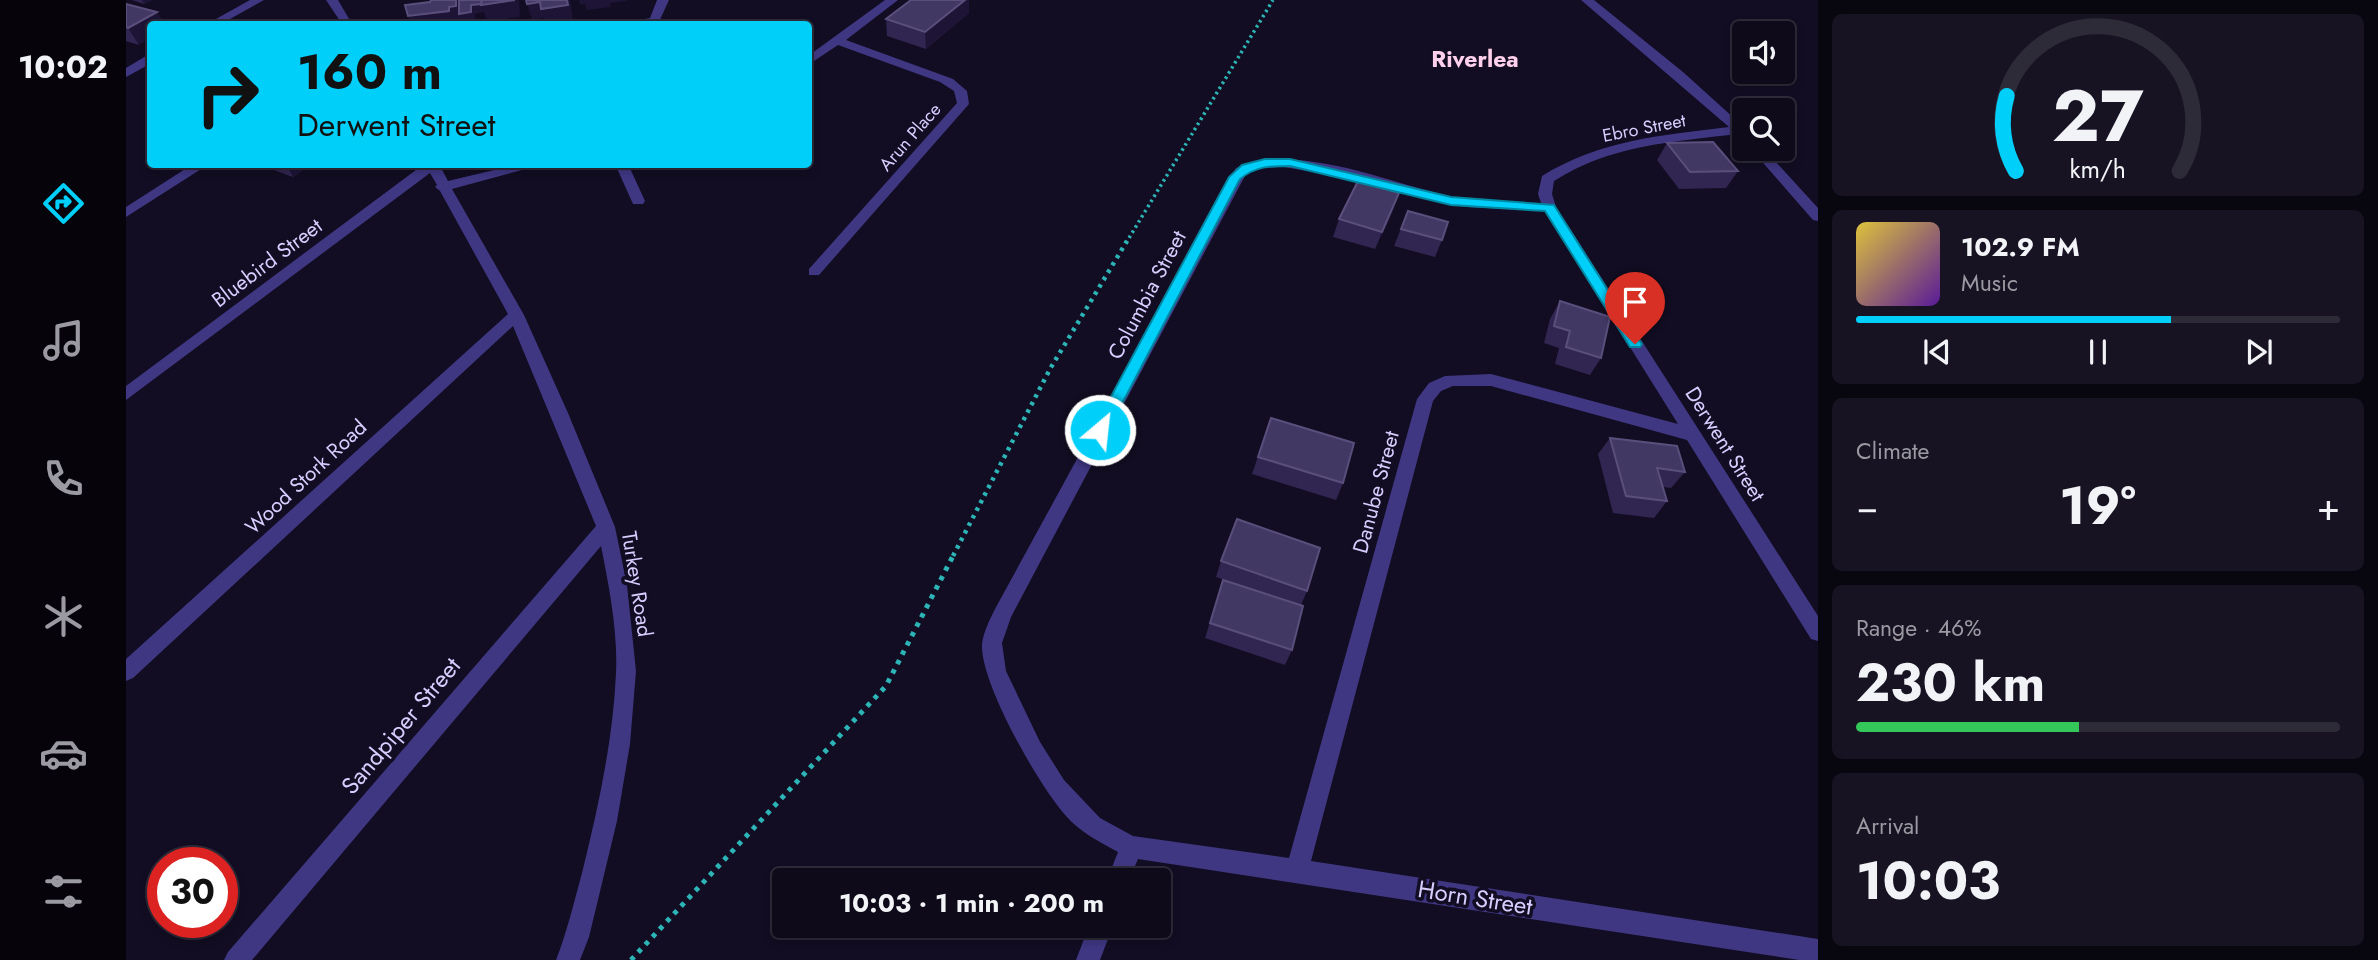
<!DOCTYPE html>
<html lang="en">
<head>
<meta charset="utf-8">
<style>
	body { margin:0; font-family:Jost,sans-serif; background:#171323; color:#f1f3f6; height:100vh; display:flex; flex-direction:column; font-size:26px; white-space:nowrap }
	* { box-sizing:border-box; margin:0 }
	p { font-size:23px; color:#9b9aa2 }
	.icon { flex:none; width:38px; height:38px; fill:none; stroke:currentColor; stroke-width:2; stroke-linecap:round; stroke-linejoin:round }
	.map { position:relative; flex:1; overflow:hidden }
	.details { display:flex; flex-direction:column; gap:14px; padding:14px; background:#08060e; width:560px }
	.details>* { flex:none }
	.top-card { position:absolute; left:21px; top:21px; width:665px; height:147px; border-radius:7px; box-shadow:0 4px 10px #0003,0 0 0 2px #2e2b39; background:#00cff9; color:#111; overflow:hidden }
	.controls { position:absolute; left:1606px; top:21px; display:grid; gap:14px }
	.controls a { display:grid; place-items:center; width:63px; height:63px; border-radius:7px; background:#0e0a1a; box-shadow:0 4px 10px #0003,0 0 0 2px #2e2b39; font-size:35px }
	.speed { position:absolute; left:21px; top:847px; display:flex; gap:14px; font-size:35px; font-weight:700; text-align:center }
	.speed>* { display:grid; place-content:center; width:91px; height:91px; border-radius:50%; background:#0e0a1a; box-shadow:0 4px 10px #0003,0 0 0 2px #2e2b39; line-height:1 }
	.speed .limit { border:10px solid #d22; background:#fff; color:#111 }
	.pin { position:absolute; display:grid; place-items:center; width:60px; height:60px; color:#fff; margin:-72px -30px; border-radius:50% 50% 50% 0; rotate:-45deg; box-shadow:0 0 7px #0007 }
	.pin .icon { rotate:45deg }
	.me { position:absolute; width:77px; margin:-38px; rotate:28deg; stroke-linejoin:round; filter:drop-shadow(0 0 5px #0008) }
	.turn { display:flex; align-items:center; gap:24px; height:147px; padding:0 35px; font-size:32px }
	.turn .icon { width:91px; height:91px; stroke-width:2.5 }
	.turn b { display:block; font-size:49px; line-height:60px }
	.big { font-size:52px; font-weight:700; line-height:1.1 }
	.details .tile { flex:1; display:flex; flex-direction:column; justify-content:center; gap:10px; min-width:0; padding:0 24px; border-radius:10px; background:#171323 }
	.details .dial { align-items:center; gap:0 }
	.dial svg { height:182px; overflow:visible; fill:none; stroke:#2e2b39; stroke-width:7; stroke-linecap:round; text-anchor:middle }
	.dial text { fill:#f1f3f6; stroke:none }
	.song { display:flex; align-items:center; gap:21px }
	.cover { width:84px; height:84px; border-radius:10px; background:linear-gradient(135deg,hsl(50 70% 55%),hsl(270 70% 35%)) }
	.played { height:7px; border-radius:4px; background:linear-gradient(90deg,#00cff9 65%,#2e2b39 65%) }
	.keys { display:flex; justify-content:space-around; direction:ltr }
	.heat { display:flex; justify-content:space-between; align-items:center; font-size:38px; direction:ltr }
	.charge { height:10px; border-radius:5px; background:linear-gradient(90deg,#34c759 46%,#2e2b39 0) }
	.trip { position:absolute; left:646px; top:868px; width:399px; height:70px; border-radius:7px; background:#0e0a1a; box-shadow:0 4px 10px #0003,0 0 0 2px #2e2b39; font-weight:700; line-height:70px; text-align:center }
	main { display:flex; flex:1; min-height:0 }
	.tab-bar { display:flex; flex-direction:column; width:126px; justify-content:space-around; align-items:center; background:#06040a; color:#9b9aa2 }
	.tab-bar .icon { width:49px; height:49px }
	.tab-bar .active { color:#00cff9 }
	.tab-bar b { font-size:32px; color:#f1f3f6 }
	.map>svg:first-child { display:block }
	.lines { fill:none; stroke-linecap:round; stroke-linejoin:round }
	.path-far2 { stroke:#2cb4b6; stroke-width:3.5; stroke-dasharray:2.5 3.5; stroke-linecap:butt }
	.path-far1 { stroke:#2cb4b6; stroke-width:4.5; stroke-dasharray:3.5 5; stroke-linecap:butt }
	.path { stroke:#2cb4b6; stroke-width:5; stroke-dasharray:4.5 6; stroke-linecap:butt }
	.minor { fill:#3f3782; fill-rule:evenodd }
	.wall { fill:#312651 }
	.shaded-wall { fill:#1d1436 }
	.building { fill:#423864; stroke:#5a4f7c; stroke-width:2 }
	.route { fill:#00cff9; stroke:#0087a2; stroke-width:2 }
	.labels { text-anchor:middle; stroke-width:7; stroke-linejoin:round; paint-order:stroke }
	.far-street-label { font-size:18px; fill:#d7ceff; stroke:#120d22 }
	.street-label { font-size:21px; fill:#d7ceff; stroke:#120d22 }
	.far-district-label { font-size:23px; font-weight:bold; fill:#ffd0eb; stroke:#120d22 }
	.near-street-label { font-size:24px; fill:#d7ceff; stroke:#120d22 }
</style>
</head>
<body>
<main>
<nav class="tab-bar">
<b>10:02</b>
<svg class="icon active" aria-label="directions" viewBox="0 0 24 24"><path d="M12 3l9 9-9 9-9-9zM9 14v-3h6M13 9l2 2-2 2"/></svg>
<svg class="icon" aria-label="music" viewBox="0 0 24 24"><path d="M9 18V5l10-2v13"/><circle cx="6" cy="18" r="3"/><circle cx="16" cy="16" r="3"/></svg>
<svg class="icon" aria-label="phone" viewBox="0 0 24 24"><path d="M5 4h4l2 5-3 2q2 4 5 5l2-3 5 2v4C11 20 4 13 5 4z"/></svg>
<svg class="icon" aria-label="climate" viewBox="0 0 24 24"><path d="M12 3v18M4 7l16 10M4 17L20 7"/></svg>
<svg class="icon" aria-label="car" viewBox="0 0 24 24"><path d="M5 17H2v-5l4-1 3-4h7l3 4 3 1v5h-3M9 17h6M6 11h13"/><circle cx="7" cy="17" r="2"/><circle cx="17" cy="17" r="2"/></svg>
<svg class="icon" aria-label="filters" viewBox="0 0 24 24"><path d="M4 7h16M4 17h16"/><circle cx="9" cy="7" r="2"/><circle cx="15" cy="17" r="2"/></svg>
</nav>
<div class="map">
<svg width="1692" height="960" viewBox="0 0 1692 960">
	<rect width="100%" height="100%" fill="#120d22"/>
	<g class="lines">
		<path class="path-far2" d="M1000,243L1147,0"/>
		<path class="path-far1" d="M827,556L924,369L1001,241"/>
		<path class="path" d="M505,960L760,686L828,554"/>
		<g class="minor">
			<path d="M124,0H138L95,24H81Z"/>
			<path d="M200,0H212L226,24H216Z"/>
			<path d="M531,0H543L532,24H494L524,18Z"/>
			<path d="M759,0H772L720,40L827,79L841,91L843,104L693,275H683V269L831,103L828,91L814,82L712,45L682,65V56Z"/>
			<path d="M1455,0H1468L1557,72L1619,128V139L1611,134C1546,142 1484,145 1428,181L1426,194L1430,207L1692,616V641L1685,639L1561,440L1365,386H1327L1315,391L1307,401L1185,861L1692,939V960H1673L1012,859L1003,880H981L992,852C972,841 954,832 940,816C913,786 854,683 856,644C857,633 864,619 869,609L1110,168C1178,143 1257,182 1324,196C1354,202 1385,203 1415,203L1412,194L1416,176C1474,140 1537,135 1603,127ZM1158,167L1217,177L1340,207L1419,211L1552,424L1365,374L1319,376L1303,383L1291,399L1163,858L1007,836L974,818L938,780L914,742L880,671L876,643L885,617L1120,174L1135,168Z"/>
			<path d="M20,56H24V64L0,77V68Z"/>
			<path d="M1625,149H1638L1692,208V221L1687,220Z"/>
			<path d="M67,164H83L0,217V207Z"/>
			<path d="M298,164H313L322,181L393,164H418L326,189L398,315L442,413L489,527L501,585L510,671L504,744L491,821L463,937L454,960H430C441,932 448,902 456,873C472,808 487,741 490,673C492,632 483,586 475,546L126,960H98L102,952L470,526L387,326L7,678L0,681V659L382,314L314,191L309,187L311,185L304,173L0,400V386Z"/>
			<path d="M489,164H502L519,201L517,204H507Z"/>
			<path d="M963,926H987L974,960H950Z"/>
		</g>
	</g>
	<g class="wall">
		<path d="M6,0H26L18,4Z"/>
		<path d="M0,4L13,45L0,41Z"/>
		<path d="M843,13L800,49L761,36L760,19Z"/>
		<path d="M1541,143L1612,171L1600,188L1553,189L1531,160Z"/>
		<path d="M131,164H186L167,177Z"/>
		<path d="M1267,210L1249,249L1207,237L1213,219Z"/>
		<path d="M1282,211L1316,240L1309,257L1268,246Z"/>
		<path d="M1434,301L1475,358L1464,375L1429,364L1433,348L1418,343L1424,319Z"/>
		<path d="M1145,418L1217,483L1210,500L1126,474Z"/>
		<path d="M1484,438L1559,472L1545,488L1537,487L1541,501L1528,518L1487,513L1472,454Z"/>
		<path d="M1095,561L1181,591L1175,605L1166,650L1159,665L1079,638L1092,596L1122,588L1090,577Z"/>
	</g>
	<g class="shaded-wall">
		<path d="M16,0H26L18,4Z"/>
		<path d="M330,0H334L345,5L393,0L394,17L361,22L358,12L349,14V21L330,23V24H286L282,16L323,7Z"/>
		<path d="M444,0L447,21L426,24H420L418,18L406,20L401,4Z"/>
		<path d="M453,0H501V1L484,3L485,7L461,10L459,4L454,5Z"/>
		<path d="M839,0H843V13L800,49L799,32Z"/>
		<path d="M31,12L39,24H24V38L13,45L2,28Z"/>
		<path d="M160,164H186L167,177Z"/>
		<path d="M1273,193L1267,210L1249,249L1256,232Z"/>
	</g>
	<g class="building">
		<path d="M305,0H330V6L323,7V11L282,16L279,5L304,2Z"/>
		<path d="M333,0H356L355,4L345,5V12L333,14Z"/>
		<path d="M356,0H389L355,5Z"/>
		<path d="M400,0H441L442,5L415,9L414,2L401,4Z"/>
		<path d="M785,0H839L799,32L760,19Z"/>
		<path d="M0,4L31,12L2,28L0,27Z"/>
		<path d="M645,22L647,24H632Z"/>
		<path d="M1587,142L1612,171L1564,172L1541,143Z"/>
		<path d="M1232,181L1273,193L1256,232L1213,219Z"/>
		<path d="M1282,211L1322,222L1316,240L1275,229Z"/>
		<path d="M1434,301L1484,317L1475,358L1440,347L1444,331L1428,326Z"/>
		<path d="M1145,418L1228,443L1217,483L1132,457Z"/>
		<path d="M1484,438L1551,446L1559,472L1531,468L1541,501L1500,496Z"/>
		<path d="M1111,519L1194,548L1181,591L1095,561Z"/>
		<path d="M1097,580L1177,606L1166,650L1084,623Z"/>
	</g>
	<path class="route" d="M1139,159H1164L1325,197L1428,205L1516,344L1514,347H1504L1419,211L1325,205L1164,166C1144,166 1130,166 1114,179L980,434H969L967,430L1103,177L1116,165Z"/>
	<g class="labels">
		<g class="far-street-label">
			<text transform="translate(1518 128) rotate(-11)" y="6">Ebro Street</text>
			<text transform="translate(784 137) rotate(-49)" y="6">Arun Place</text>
		</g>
		<g class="street-label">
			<text transform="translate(141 263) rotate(-37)" y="7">Bluebird Street</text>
			<text transform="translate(1021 295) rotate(-62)" y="7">Columbia Street</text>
			<text transform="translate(1599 444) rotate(58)" y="7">Derwent Street</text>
			<text transform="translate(180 477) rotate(-43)" y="7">Wood Stork Road</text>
			<text transform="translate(1250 492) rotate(-75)" y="7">Danube Street</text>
			<text transform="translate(511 584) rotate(81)" y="7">Turkey Road</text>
		</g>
		<g class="far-district-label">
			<text x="1349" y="67">Riverlea</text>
		</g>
		<g class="near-street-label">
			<text transform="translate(275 726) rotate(-50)" y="8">Sandpiper Street</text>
			<text transform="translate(1349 898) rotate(9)" y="8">Horn Street</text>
		</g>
	</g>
</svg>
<div class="controls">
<a><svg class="icon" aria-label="sound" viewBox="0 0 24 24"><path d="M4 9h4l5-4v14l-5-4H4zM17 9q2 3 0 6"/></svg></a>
<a><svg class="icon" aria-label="search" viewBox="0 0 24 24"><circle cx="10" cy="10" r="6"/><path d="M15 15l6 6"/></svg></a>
</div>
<div class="speed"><div class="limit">30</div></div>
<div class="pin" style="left:1509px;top:344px;background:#d93025"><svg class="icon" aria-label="arrive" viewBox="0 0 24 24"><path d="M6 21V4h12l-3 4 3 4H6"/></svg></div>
<svg class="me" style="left:974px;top:430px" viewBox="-20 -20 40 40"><circle r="17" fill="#00cff9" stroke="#fff" stroke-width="3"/><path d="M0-11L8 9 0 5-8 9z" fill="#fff"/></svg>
<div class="trip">10:03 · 1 min · 200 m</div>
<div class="top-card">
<div class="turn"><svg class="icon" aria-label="right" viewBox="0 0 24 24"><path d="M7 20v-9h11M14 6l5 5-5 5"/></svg><div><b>160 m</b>Derwent Street</div></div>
</div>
</div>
<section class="details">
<div class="tile dial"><svg viewBox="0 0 100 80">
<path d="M14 69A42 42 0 1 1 86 69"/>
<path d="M14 69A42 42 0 0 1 10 36" stroke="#00cff9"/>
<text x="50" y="56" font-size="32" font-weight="700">27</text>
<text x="50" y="72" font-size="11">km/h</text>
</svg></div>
<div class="tile">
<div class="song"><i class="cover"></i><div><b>102.9 FM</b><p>Music</p></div></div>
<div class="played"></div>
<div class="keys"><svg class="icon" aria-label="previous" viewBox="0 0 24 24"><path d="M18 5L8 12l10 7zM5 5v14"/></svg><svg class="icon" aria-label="pause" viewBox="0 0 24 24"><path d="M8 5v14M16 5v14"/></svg><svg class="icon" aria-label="next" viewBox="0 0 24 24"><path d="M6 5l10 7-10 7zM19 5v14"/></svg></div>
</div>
<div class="tile"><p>Climate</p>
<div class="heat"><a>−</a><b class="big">19°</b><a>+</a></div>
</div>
<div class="tile"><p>Range · 46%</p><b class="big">230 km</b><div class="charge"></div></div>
<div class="tile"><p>Arrival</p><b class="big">10:03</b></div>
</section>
</main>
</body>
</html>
